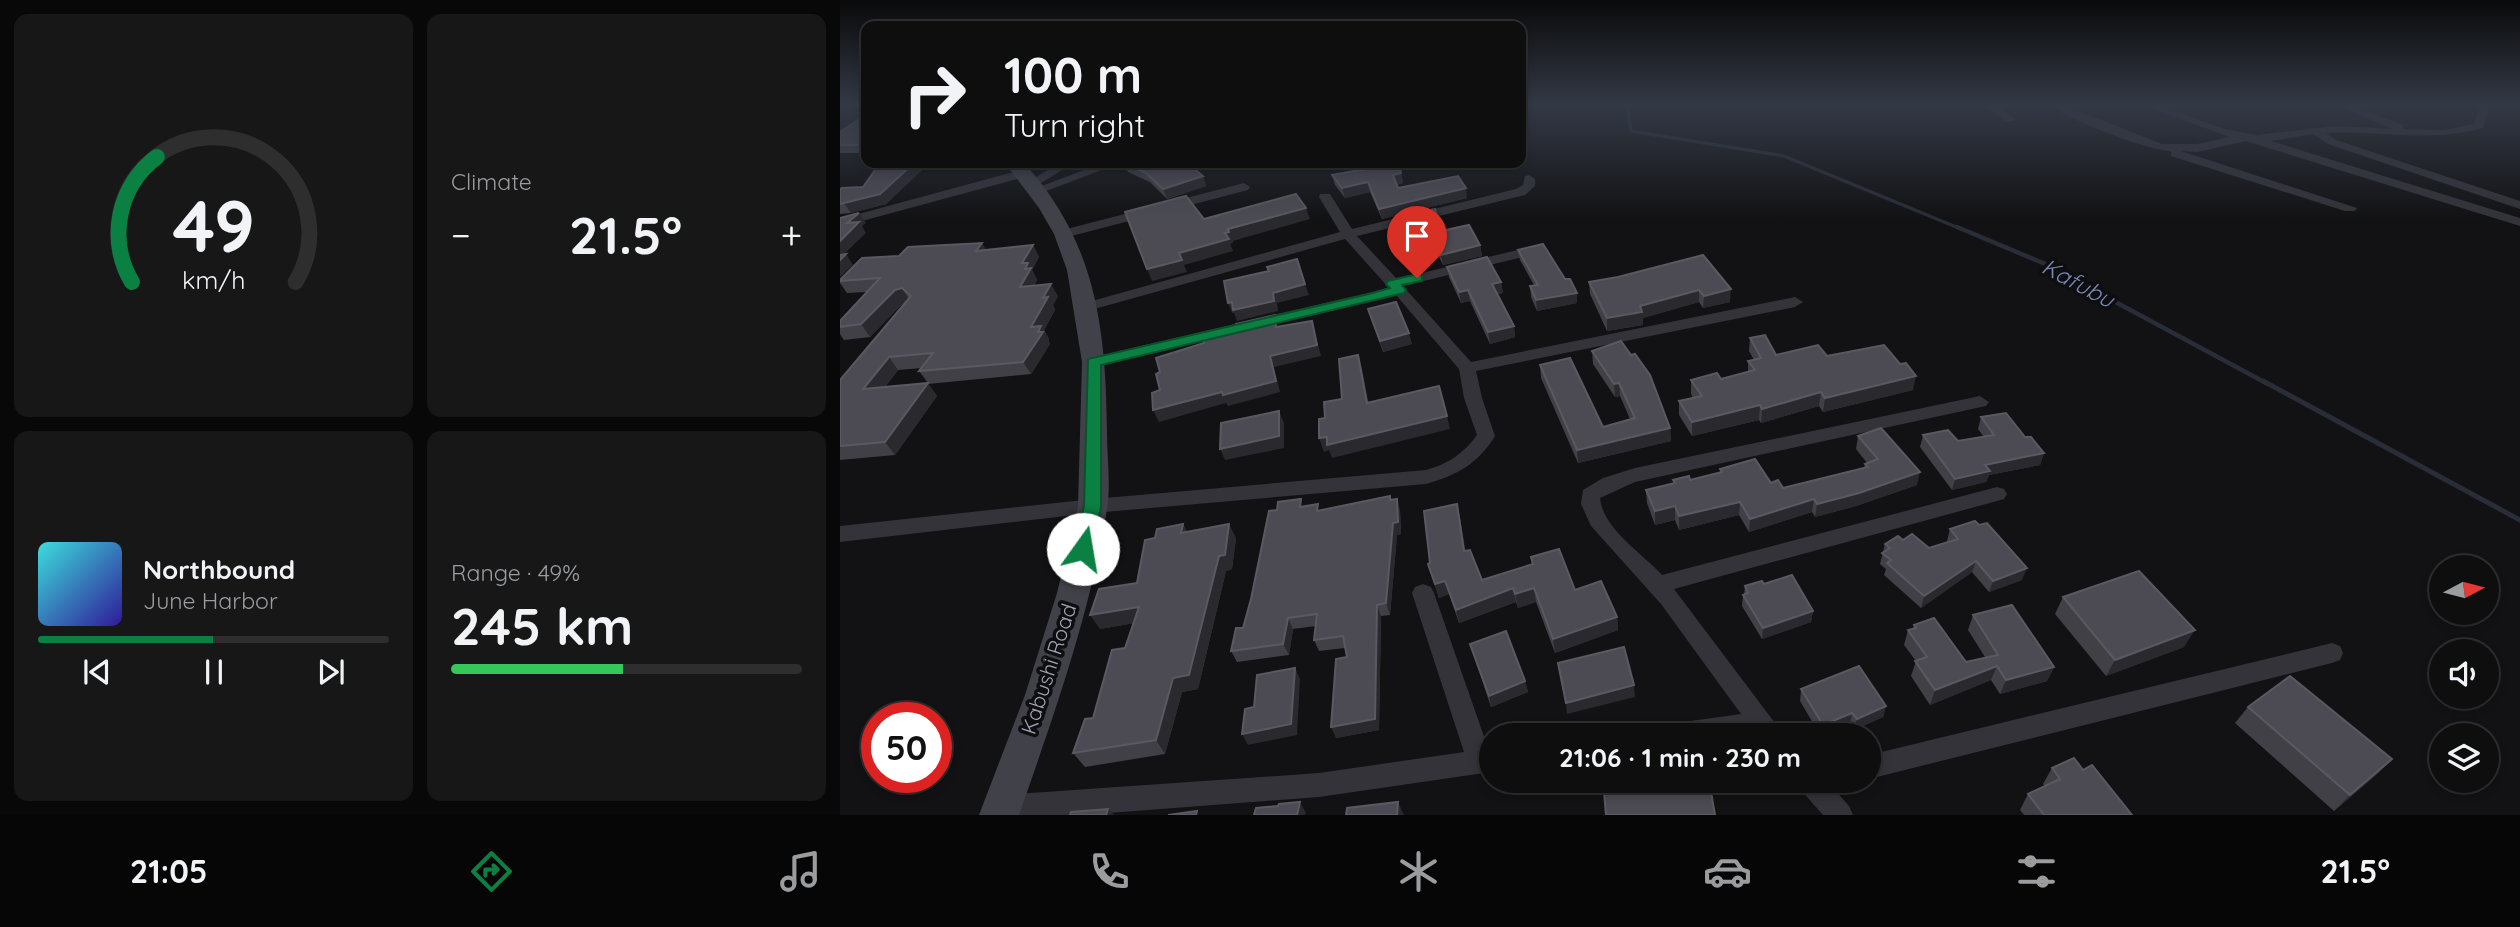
<!DOCTYPE html>
<html lang="en">
<head>
<meta charset="utf-8">
<style>
	body { margin:0; font-family:Quicksand,sans-serif; background:#171718; color:#f1f3f6; height:100vh; display:flex; flex-direction:column; font-size:26px; white-space:nowrap }
	* { box-sizing:border-box; margin:0 }
	p { font-size:23px; color:#9b9c9e }
	.icon { flex:none; width:38px; height:38px; fill:none; stroke:currentColor; stroke-width:2; stroke-linecap:round; stroke-linejoin:round }
	.map { position:relative; flex:1; overflow:hidden }
	.panel { display:flex; flex-direction:column; gap:14px; padding:14px; background:#080808; width:840px }
	.panel>* { flex:none }
	.guide { position:absolute; left:21px; top:21px; width:665px; height:147px; border-radius:14px; box-shadow:0 4px 10px #0003,0 0 0 2px #2e2e2f; background:#0e0e0f; color:#f1f3f6; overflow:hidden }
	.needle { width:46px; rotate:83deg }
	.tools { position:absolute; left:1589px; top:555px; display:grid; gap:14px }
	.tools a { display:grid; place-items:center; width:70px; height:70px; border-radius:50%; background:#0e0e0f; box-shadow:0 4px 10px #0003,0 0 0 2px #2e2e2f; font-size:35px }
	.speed { position:absolute; left:21px; top:702px; display:flex; gap:14px; font-size:35px; font-weight:700; text-align:center }
	.speed>* { display:grid; place-content:center; width:91px; height:91px; border-radius:50%; background:#0e0e0f; box-shadow:0 4px 10px #0003,0 0 0 2px #2e2e2f; line-height:1 }
	.speed .limit { border:10px solid #d22; background:#fff; color:#111 }
	.pin { position:absolute; display:grid; place-items:center; width:60px; height:60px; color:#fff; margin:-72px -30px; border-radius:50% 50% 50% 0; rotate:-45deg; box-shadow:0 0 7px #0007 }
	.pin .icon { rotate:45deg }
	.me { position:absolute; width:77px; margin:-38px; rotate:13deg; stroke-linejoin:round; filter:drop-shadow(0 0 5px #0008) }
	.turn { display:flex; align-items:center; gap:24px; height:147px; padding:0 28px; font-size:32px }
	.turn .icon { width:91px; height:91px; stroke-width:2.5 }
	.turn b { display:block; font-size:49px; line-height:60px }
	.big { font-size:52px; font-weight:700; line-height:1.1 }
	.panel .widget { flex:1; display:flex; flex-direction:column; justify-content:center; gap:10px; min-width:0; padding:0 24px; border-radius:14px; background:#171718 }
	.panel .dial { align-items:center; gap:0 }
	.dial svg { height:182px; overflow:visible; fill:none; stroke:#2e2e2f; stroke-width:7; stroke-linecap:round; text-anchor:middle }
	.dial text { fill:#f1f3f6; stroke:none }
	.song { display:flex; align-items:center; gap:21px }
	.cover { width:84px; height:84px; border-radius:10px; background:linear-gradient(135deg,hsl(180 70% 55%),hsl(250 70% 35%)) }
	.played { height:7px; border-radius:4px; background:linear-gradient(90deg,#0b8043 50%,#2e2e2f 50%) }
	.keys { display:flex; justify-content:space-around; direction:ltr }
	.heat { display:flex; justify-content:space-between; align-items:center; font-size:38px; direction:ltr }
	.charge { height:10px; border-radius:5px; background:linear-gradient(90deg,#34c759 49%,#2e2e2f 0) }
	.panel .tiles { flex:1; display:grid; gap:14px; grid-template-columns:repeat(2,1fr) }
	.trip { position:absolute; left:639px; top:723px; width:402px; height:70px; border-radius:35px; background:#0e0e0f; box-shadow:0 4px 10px #0003,0 0 0 2px #2e2e2f; font-weight:700; line-height:70px; text-align:center }
	.tab-bar { display:flex; height:112px; justify-content:space-around; align-items:center; background:#060606; color:#9b9c9e }
	.tab-bar .icon { width:49px; height:49px }
	.tab-bar .selected { color:#0b8043 }
	.tab-bar b { font-size:32px; color:#f1f3f6 }
	main { display:flex; flex:1; min-height:0 }
	.map>svg:first-child { display:block }
	.lines { fill:none; stroke-linecap:round; stroke-linejoin:round }
	.stream-far2 { stroke:#282d38; stroke-width:3.5 }
	.stream-far1 { stroke:#282d38; stroke-width:4.5 }
	.stream { stroke:#282d38; stroke-width:5 }
	.street { fill:#333339; fill-rule:evenodd }
	.secondary { fill:#414149; fill-rule:evenodd }
	.wall { fill:#414047; fill-rule:evenodd }
	.shaded-wall { fill:#2a292e }
	.building { fill:#4c4b53; stroke:#5a5962; stroke-width:2 }
	.route { fill:#0b8043; stroke:#07532c; stroke-width:2 }
	.labels { text-anchor:middle; stroke-width:7; stroke-linejoin:round; paint-order:stroke }
	.street-label { font-size:21px; fill:#a3a4b5; stroke:#0e0d0f }
	.water-label { font-size:23px; font-style:italic; fill:#7789b3; stroke:#0e0d0f }
</style>
</head>
<body>
<main>
<section class="panel">
<div class="tiles">
<div class="widget dial"><svg viewBox="0 0 100 80">
<path d="M14 69A42 42 0 1 1 86 69"/>
<path d="M14 69A42 42 0 0 1 25 14" stroke="#0b8043"/>
<text x="50" y="56" font-size="32" font-weight="700">49</text>
<text x="50" y="72" font-size="11">km/h</text>
</svg></div>
<div class="widget"><p>Climate</p>
<div class="heat"><a>−</a><b class="big">21.5°</b><a>+</a></div>
</div>
<div class="widget">
<div class="song"><i class="cover"></i><div><b>Northbound</b><p>June Harbor</p></div></div>
<div class="played"></div>
<div class="keys"><svg class="icon" aria-label="previous" viewBox="0 0 24 24"><path d="M18 5L8 12l10 7zM5 5v14"/></svg><svg class="icon" aria-label="pause" viewBox="0 0 24 24"><path d="M8 5v14M16 5v14"/></svg><svg class="icon" aria-label="next" viewBox="0 0 24 24"><path d="M6 5l10 7-10 7zM19 5v14"/></svg></div>
</div>
<div class="widget"><p>Range · 49%</p><b class="big">245 km</b><div class="charge"></div></div>
</div>
</section>
<div class="map">
<svg width="1680" height="815" viewBox="0 0 1680 815">
	<rect width="100%" height="100%" fill="#121214"/>
	<g class="lines">
		<g class="stream-far2">
			<path d="M787,105L791,131L944,156L1121,229"/>
			<path d="M681,106L686,105"/>
		</g>
		<path class="stream-far1" d="M1117,227L1203,263L1426,383"/>
		<path class="stream" d="M1423,381L1680,520"/>
		<g class="street">
			<path d="M1145,105H1157L1176,120L1166,122Z"/>
			<path d="M1210,105H1224L1322,144H1357L1390,137L1303,105H1319L1384,129L1416,135L1495,126L1553,129L1496,105H1511L1563,125V129L1604,130L1634,124L1640,105H1650L1643,128C1590,143 1540,130 1486,133L1496,140L1680,201V209L1488,144L1473,134L1431,141L1680,218V226L1406,141L1357,152L1341,151L1517,208L1515,211H1505L1331,156V151C1306,150 1229,120 1210,105Z"/>
			<path d="M219,163H233L198,185L194,186L188,182Z"/>
			<path d="M263,163H280L201,193H193L191,190Z"/>
			<path d="M184,169L188,170V176L0,227V219Z"/>
			<path d="M689,175L695,179V186L685,195L517,236L557,279L698,245L703,246V252L563,286L631,362L955,297L963,302L955,307L636,371L642,398L655,436C638,464 617,475 586,484L253,513L0,542V526L253,499L586,470C608,464 623,454 637,435L624,398L619,369L556,295L254,367L246,362L254,357L549,288L505,239L251,310L246,312L238,307L241,304L500,232L479,197L480,194H490L512,229L676,189L683,185L685,176Z"/>
			<path d="M404,183L410,187L408,190L224,238L217,234L219,231Z"/>
			<path d="M1140,396L1149,402L1146,406L795,482L760,498C763,529 802,553 822,575L1157,487L1164,489L1167,494L1164,499L1157,501L834,589L944,735H817L820,727L829,724L901,714L821,604L751,526L741,504L743,490L763,478L795,468Z"/>
			<path d="M583,584L591,587L594,593L648,748H651V772L479,797L243,815H152L149,808L153,799L162,795L479,773L624,752L572,593L575,587Z"/>
			<path d="M1492,643L1500,646L1503,653L1500,660L1492,663L1029,779V755Z"/>
			<path d="M956,780H986L1009,806L1013,815H983L960,789Z"/>
		</g>
		<path class="secondary" d="M165,163H184C257,243 266,330 267,434C267,458 271,485 267,509C250,614 214,715 179,815H139L185,695L217,593L238,506L242,362L227,270L214,234L199,208Z"/>
	</g>
	<g class="wall">
		<path d="M26,115V153H0V132Z"/>
		<path d="M284,163L350,165L363,176L366,186L327,199L310,182L288,172Z"/>
		<path d="M559,163L563,183L557,185L558,188L627,198L542,219L530,192L505,198L495,185L492,175Z"/>
		<path d="M86,166L46,204L11,213L0,214V189L23,187Z"/>
		<path d="M601,231L640,245L642,256L603,265L599,257L573,262L570,251Z"/>
		<path d="M193,245L199,257L192,270L197,280L194,286L218,296L213,305L215,310L204,330L209,339L208,340L210,344L191,374L88,384L97,396L55,455L0,460V380L66,302L63,303L30,337L4,340L0,334V321L27,292L7,293L0,283V280L146,250ZM82,368L79,371L88,383L45,387L58,370Z"/>
		<path d="M678,250L725,279L737,293V303L697,311L691,297L690,286L694,285L680,260Z"/>
		<path d="M863,255L890,302L863,308L859,302L803,318V325L767,331L750,294L749,282L778,277Z"/>
		<path d="M607,267L661,282L663,293L657,294L674,326L675,337L650,344L630,301L621,303L609,277Z"/>
		<path d="M528,309L572,344L543,352Z"/>
		<path d="M910,338L936,355L987,356L1073,390L983,412L979,406L921,423L919,420L852,436L839,415V401L853,398L851,394V380L881,379L908,372V361L914,360L909,351Z"/>
		<path d="M752,351L830,428L831,441L738,463L701,378L700,365L763,427L790,419L780,396L775,397L753,364Z"/>
		<path d="M1141,417L1185,437L1204,453L1200,465L1149,475L1146,482L1112,490L1080,447L1083,435L1118,441L1144,437L1138,429Z"/>
		<path d="M1018,436L1077,485L1016,506L975,517L972,512L909,532L899,515L839,530L835,520L815,525L807,503L806,490L834,484L833,480H850L880,473V469L931,483L943,488L1024,468L1025,464L1027,463L1016,449Z"/>
		<path d="M551,500L560,510L561,534L557,535L550,615L541,616L539,730L496,738L507,657L505,648L479,651L474,640L476,626L453,629L449,655L397,662L391,651L403,628L480,510Z"/>
		<path d="M620,518L625,551L642,580L692,564L691,557L735,590L777,617L778,630L715,653L696,602L678,608L676,602L619,623L609,594L599,598L588,564L590,563Z"/>
		<path d="M343,524L347,532L396,538L392,569L386,571L358,689L342,692L325,754L245,767L233,753L253,718L285,648L294,623L260,629L297,583L315,538Z"/>
		<path d="M1110,529L1182,580L1149,592L1132,572L1081,608L1044,575L1046,569L1040,564L1045,544L1063,540L1089,548L1108,542L1107,541Z"/>
		<path d="M924,584L973,611L971,622L922,639L902,606L903,595L904,594L905,586Z"/>
		<path d="M1223,597L1344,647L1266,676L1215,614Z"/>
		<path d="M1133,615L1214,667L1207,681L1160,694L1151,680L1090,705L1071,676L1076,661L1064,645L1068,630L1073,629L1074,625L1126,662L1145,657L1128,630Z"/>
		<path d="M630,644L685,681L688,692L651,707Z"/>
		<path d="M961,689L1046,706L1043,717L1014,730L1010,724L983,735H980L960,701Z"/>
		<path d="M1408,707L1552,759L1536,775L1494,811L1395,723Z"/>
		<path d="M1212,768L1243,770L1292,815H1184L1180,810L1188,794L1205,786L1203,784Z"/>
	</g>
	<g class="shaded-wall">
		<path d="M74,163H85L86,166L46,204L11,213L4,203Z"/>
		<path d="M561,173L563,183L555,185L553,175Z"/>
		<path d="M363,176L366,186L327,199L323,189Z"/>
		<path d="M528,182L530,192L505,198L502,188Z"/>
		<path d="M626,188L627,198L542,219L539,209Z"/>
		<path d="M466,208L470,219L393,241V243L390,244L393,251L344,265L347,272L312,281L307,269L385,233L388,229Z"/>
		<path d="M19,213L26,223L22,226L26,233L0,258V241L7,223Z"/>
		<path d="M142,243L149,255L136,251Z"/>
		<path d="M193,245L199,257L192,270L197,280L187,299L180,287L182,263Z"/>
		<path d="M640,245L642,256L603,265L601,255Z"/>
		<path d="M597,247L599,257L573,262L570,251Z"/>
		<path d="M6,254L13,265L0,277V260Z"/>
		<path d="M661,282L663,293L654,295L652,284Z"/>
		<path d="M211,284L218,296L213,305L215,310L204,330L209,339L208,340L210,344L191,374L183,362L191,327L203,298Z"/>
		<path d="M465,284L469,295L437,303L438,311L397,321L394,313H392L388,303Z"/>
		<path d="M62,288L70,301L63,303L30,337L21,324L55,290Z"/>
		<path d="M891,289L890,302L863,308L864,296Z"/>
		<path d="M628,290L630,301L621,303L619,292Z"/>
		<path d="M859,290V302L803,318V325L767,331V318L800,306Z"/>
		<path d="M737,293V303L697,311L696,300Z"/>
		<path d="M472,321L481,356L434,367L440,392L388,406L386,403L319,422L313,410L430,356Z"/>
		<path d="M674,326L675,337L650,344L648,332Z"/>
		<path d="M569,333L572,344L543,352L540,341Z"/>
		<path d="M518,355L522,368L531,416L527,403Z"/>
		<path d="M49,357L58,370L33,402L23,389Z"/>
		<path d="M1076,376L1073,390L983,412L985,398Z"/>
		<path d="M88,383L97,396L55,455L45,442Z"/>
		<path d="M779,383L780,396L775,397L774,384Z"/>
		<path d="M981,392L979,406L921,423L922,409Z"/>
		<path d="M920,405L919,420L852,436V422Z"/>
		<path d="M439,411L444,423V448L385,460L380,449Z"/>
		<path d="M607,416L610,429L492,458L489,450L484,452L479,438Z"/>
		<path d="M830,428L831,441L738,463L737,450Z"/>
		<path d="M1204,453L1200,465L1149,475L1146,482L1112,490L1115,479L1145,465Z"/>
		<path d="M1080,472L1077,485L1016,506L975,517L977,504Z"/>
		<path d="M557,499L560,510L561,534L557,535L550,615L546,603L553,523Z"/>
		<path d="M974,499L972,512L909,532L910,519Z"/>
		<path d="M900,502L899,515L839,530V516Z"/>
		<path d="M617,504L620,518L628,565L624,551Z"/>
		<path d="M835,506V520L815,525V511Z"/>
		<path d="M343,524L350,539L341,533Z"/>
		<path d="M389,524L396,538L392,569L386,571L358,689L342,692L325,754L316,740L333,678L379,556Z"/>
		<path d="M1136,561L1132,572L1081,608L1084,596Z"/>
		<path d="M1187,568L1182,580L1149,592L1153,581Z"/>
		<path d="M605,581L609,594L599,598L595,584Z"/>
		<path d="M673,588L676,602L619,623L616,610Z"/>
		<path d="M694,588L696,602L678,608L675,594Z"/>
		<path d="M537,605L541,616L539,730L496,738L491,727Z"/>
		<path d="M299,607L308,621L260,629L250,615Z"/>
		<path d="M973,611L971,622L922,639L923,628Z"/>
		<path d="M777,617L778,630L715,653L713,639Z"/>
		<path d="M448,618L453,629L449,655L443,644Z"/>
		<path d="M1355,630L1344,647L1266,676L1275,660Z"/>
		<path d="M1157,666L1151,680L1090,705L1095,690Z"/>
		<path d="M1214,667L1207,681L1160,694L1166,680Z"/>
		<path d="M455,668L460,679L457,735L408,745L402,734Z"/>
		<path d="M685,681L688,692L651,707L649,696Z"/>
		<path d="M794,685L795,697L727,714L726,703Z"/>
		<path d="M1046,706L1043,717L1014,730L1017,719Z"/>
		<path d="M1012,713L1010,724L981,735L983,725Z"/>
		<path d="M1552,759L1536,775L1494,811L1510,795Z"/>
		<path d="M460,802L466,813L465,815H457Z"/>
		<path d="M558,802L564,815H557Z"/>
		<path d="M268,809L274,815H266Z"/>
	</g>
	<g class="building">
		<path d="M26,115V145H0V132Z"/>
		<path d="M40,163H74L40,194L0,204V189L2,188L23,187Z"/>
		<path d="M285,163H347L363,176L323,189L306,173Z"/>
		<path d="M559,163L561,173L553,175L558,188L618,176L626,188L539,209L528,182L502,188L492,175Z"/>
		<path d="M456,194L466,208L388,229L389,232L385,233L389,239L339,253L342,260L307,269L285,212L346,196L364,219Z"/>
		<path d="M595,209L601,231L629,225L640,245L601,255L597,247L570,251L564,216Z"/>
		<path d="M19,213L7,223L19,222L0,241V218Z"/>
		<path d="M142,243L136,251L193,245L182,263H188L185,269L191,268L180,287L211,284L203,298L208,297L191,327L201,326L198,332H203L183,362L79,371L93,353L49,357L23,389L88,383L45,442L0,446V380L71,296L62,288L55,290L21,324L0,327V321L40,278L0,281V280L22,258L59,256L68,247Z"/>
		<path d="M703,244L725,279H730L737,293L696,300L690,286L698,285L678,250Z"/>
		<path d="M6,254L0,260V255Z"/>
		<path d="M863,255L891,289L864,296L859,290L800,306L802,312L767,318L749,282L778,277Z"/>
		<path d="M647,257L661,282L652,284L674,326L648,332L628,290L619,292L607,267Z"/>
		<path d="M457,259L465,284L433,293L434,301L393,310L392,302L388,303L384,281L429,271L427,267Z"/>
		<path d="M556,302L569,333L540,341L528,309Z"/>
		<path d="M435,315L436,327L472,321L477,345L430,356L436,381L383,395L382,392L313,410L312,393L320,390L316,374L320,372L316,358L364,343V339L397,331L396,324Z"/>
		<path d="M925,335L936,355L978,345L987,356L1044,345L1060,364L1066,363L1076,376L985,398L981,392L922,409L920,405L852,422L839,401L862,396L851,380L877,373L881,379L915,370L908,361L921,358L910,338Z"/>
		<path d="M781,341L791,355L795,354L810,375L830,428L737,450L700,365L730,358L763,427L795,418L779,383L774,384L752,351Z"/>
		<path d="M518,355L527,403L599,386L607,416L487,445V437L479,438V419L485,418L484,402L502,399L499,359Z"/>
		<path d="M439,411V436L380,449L381,423Z"/>
		<path d="M1166,413L1185,437H1191L1204,453L1145,465L1150,471L1115,479L1083,435L1108,430L1118,441L1154,435L1141,417Z"/>
		<path d="M1041,428L1080,472L1019,493L977,504L974,499L910,519L900,502L839,516L835,506L815,511L806,490L835,483L833,480L849,476L850,480L882,472L880,469L915,459L931,483L938,480L943,488L1028,467L1025,464L1038,459L1018,436Z"/>
		<path d="M550,496V500L557,499L558,522L553,523L546,603L537,605L535,719L491,727L496,659L507,657L503,636L474,640L477,614L448,618L443,644L391,651L396,628H403L411,599L429,511L437,510L438,502L461,499L460,507L478,504L477,511Z"/>
		<path d="M617,504L624,551L630,550L642,580L693,564L691,557L719,549L735,590L761,581L777,617L713,639L694,588L675,594L673,588L616,610L605,581L595,584L588,564L590,563L584,511Z"/>
		<path d="M1135,521L1139,525L1147,523L1187,568L1153,581L1136,561L1084,596L1047,563L1051,560L1042,553L1050,548L1045,544L1058,536L1063,540L1072,534L1089,548L1118,539L1110,529Z"/>
		<path d="M343,524L341,533L389,524L385,555L379,556L349,675L333,678L316,740L233,753L245,719L253,718L272,650L285,648L299,607L250,615L259,589L297,583L305,540L315,538L317,529Z"/>
		<path d="M1299,571L1355,630L1275,660L1223,597Z"/>
		<path d="M952,575L973,611L923,628L903,595L908,593L905,586L922,581L924,584Z"/>
		<path d="M1172,605L1214,667L1166,680L1157,666L1095,690L1075,661L1087,657L1068,630L1076,628L1074,625L1094,618L1126,662L1158,655L1133,615Z"/>
		<path d="M666,631L685,681L649,696L630,644Z"/>
		<path d="M784,647L794,685L726,703L718,663Z"/>
		<path d="M1019,666L1046,706L1017,719L1012,713L983,725L961,689Z"/>
		<path d="M455,668L451,724L402,734L405,709L414,707L417,675Z"/>
		<path d="M1450,676L1552,759L1510,795L1408,707Z"/>
		<path d="M1234,758L1243,770L1252,765L1292,815H1204L1188,794L1220,779L1212,768Z"/>
		<path d="M763,780H869L875,815H766Z"/>
		<path d="M460,802L457,815H414L416,808L438,806L439,804Z"/>
		<path d="M558,802L557,815H506L507,808Z"/>
		<path d="M268,809L266,815H230L231,812Z"/>
		<path d="M357,811L356,815H328Z"/>
	</g>
	<linearGradient id="sky" x2="0" y2="1"><stop stop-color="#0a0a0b"/><stop offset="0.48" stop-color="#333945"/><stop offset="1" stop-color="#333945" stop-opacity="0"/></linearGradient>
	<rect width="1680" height="219" fill="url(#sky)"/>
	<path class="route" d="M577,274L582,275V281L562,285L566,290L564,293L261,365V506L252,549L249,554L243,557L236,554L233,549L244,506L248,359L529,294L550,288L546,284L548,281Z"/>
	<g class="labels">
		<g class="street-label">
			<text transform="translate(209 669) rotate(-72)" y="7">Kabushi Road</text>
		</g>
		<g class="water-label">
			<text transform="translate(1238 283) rotate(28)" y="8">Kafubu</text>
		</g>
	</g>
</svg>
<div class="tools">
<a><svg class="needle" viewBox="-14 -14 28 28"><path d="M0-13l5 13h-10z" fill="#e53935"/><path d="M0 13l5-13h-10z" fill="#9b9c9e"/></svg></a>
<a><svg class="icon" aria-label="sound" viewBox="0 0 24 24"><path d="M4 9h4l5-4v14l-5-4H4zM17 9q2 3 0 6"/></svg></a>
<a><svg class="icon" aria-label="layers" viewBox="0 0 24 24"><path d="M12 4l9 5-9 5-9-5zM3 14l9 5 9-5"/></svg></a>
</div>
<div class="speed"><div class="limit">50</div></div>
<div class="pin" style="left:577px;top:278px;background:#d93025"><svg class="icon" aria-label="arrive" viewBox="0 0 24 24"><path d="M6 21V4h12l-3 4 3 4H6"/></svg></div>
<svg class="me" style="left:243px;top:549px" viewBox="-20 -20 40 40"><circle r="19" fill="#fff"/><path d="M0-13L10 11 0 6-10 11z" fill="#0b8043"/></svg>
<div class="trip">21:06 · 1 min · 230 m</div>
<div class="guide">
<div class="turn"><svg class="icon" aria-label="right" viewBox="0 0 24 24"><path d="M7 20v-9h11M14 6l5 5-5 5"/></svg><div><b>100 m</b>Turn right</div></div>
</div>
</div>
</main>
<nav class="tab-bar">
<b>21:05</b>
<svg class="icon selected" aria-label="directions" viewBox="0 0 24 24"><path d="M12 3l9 9-9 9-9-9zM9 14v-3h6M13 9l2 2-2 2"/></svg>
<svg class="icon" aria-label="music" viewBox="0 0 24 24"><path d="M9 18V5l10-2v13"/><circle cx="6" cy="18" r="3"/><circle cx="16" cy="16" r="3"/></svg>
<svg class="icon" aria-label="phone" viewBox="0 0 24 24"><path d="M5 4h4l2 5-3 2q2 4 5 5l2-3 5 2v4C11 20 4 13 5 4z"/></svg>
<svg class="icon" aria-label="climate" viewBox="0 0 24 24"><path d="M12 3v18M4 7l16 10M4 17L20 7"/></svg>
<svg class="icon" aria-label="car" viewBox="0 0 24 24"><path d="M5 17H2v-5l4-1 3-4h7l3 4 3 1v5h-3M9 17h6M6 11h13"/><circle cx="7" cy="17" r="2"/><circle cx="17" cy="17" r="2"/></svg>
<svg class="icon" aria-label="filters" viewBox="0 0 24 24"><path d="M4 7h16M4 17h16"/><circle cx="9" cy="7" r="2"/><circle cx="15" cy="17" r="2"/></svg>
<b>21.5°</b>
</nav>
</body>
</html>
